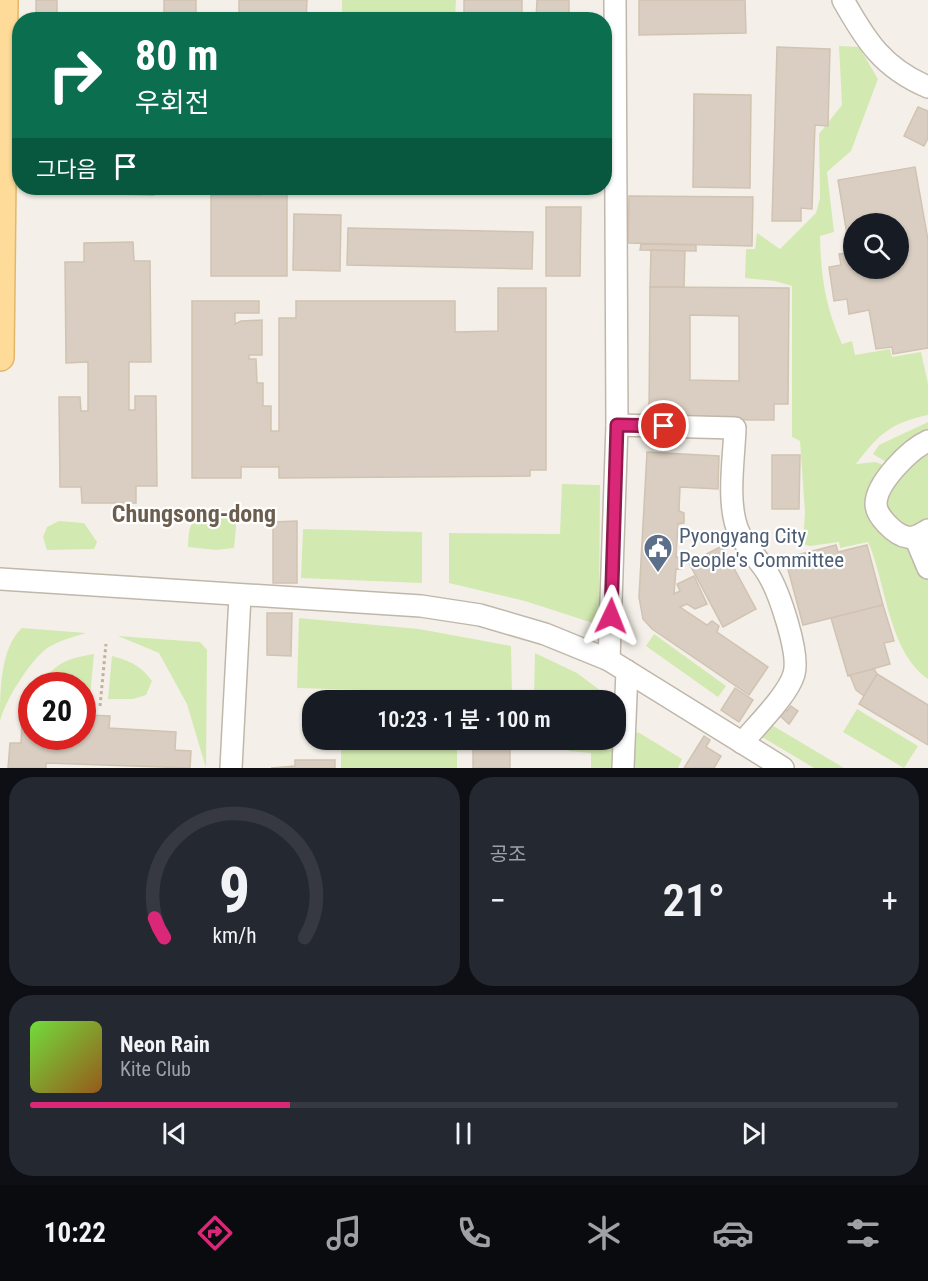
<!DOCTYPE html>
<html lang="ko">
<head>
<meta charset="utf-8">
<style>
	body { margin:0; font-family:"Roboto Condensed","Noto Sans KR",sans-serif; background:#242831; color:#f1f3f6; height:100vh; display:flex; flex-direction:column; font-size:22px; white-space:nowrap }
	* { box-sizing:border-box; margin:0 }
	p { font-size:20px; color:#9ea1a6 }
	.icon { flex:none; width:33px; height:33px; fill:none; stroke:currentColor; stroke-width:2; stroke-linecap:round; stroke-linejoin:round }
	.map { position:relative; height:768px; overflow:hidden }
	.side { display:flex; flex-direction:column; gap:9px; padding:9px; background:#0d0f14; flex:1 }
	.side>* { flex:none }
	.guide { position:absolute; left:12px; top:12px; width:600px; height:183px; border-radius:24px; box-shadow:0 2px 4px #0004; background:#0b6e4f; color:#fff; overflow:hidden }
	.buttons { position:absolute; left:843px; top:213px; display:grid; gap:12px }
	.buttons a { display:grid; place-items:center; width:66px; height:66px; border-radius:50%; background:#171b24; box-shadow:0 2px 4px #0004; font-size:30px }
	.speed { position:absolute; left:18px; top:672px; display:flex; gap:12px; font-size:30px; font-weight:700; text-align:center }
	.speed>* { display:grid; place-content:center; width:78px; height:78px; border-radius:50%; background:#171b24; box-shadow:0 2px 4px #0004; line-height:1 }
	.speed .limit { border:9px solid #d22; background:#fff; color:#111 }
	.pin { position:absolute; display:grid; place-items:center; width:51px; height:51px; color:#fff; margin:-26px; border:3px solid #fff; border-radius:50%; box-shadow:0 2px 6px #0007 }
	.me { position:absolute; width:66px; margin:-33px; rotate:2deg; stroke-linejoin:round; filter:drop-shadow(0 0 4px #0008) }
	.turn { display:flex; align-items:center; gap:21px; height:126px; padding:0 24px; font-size:27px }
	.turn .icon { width:78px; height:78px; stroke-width:2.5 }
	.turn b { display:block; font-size:42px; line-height:51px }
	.then { display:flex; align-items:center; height:57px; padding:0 24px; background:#0003; gap:12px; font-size:22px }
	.big { font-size:45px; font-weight:600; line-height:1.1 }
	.side .widget { flex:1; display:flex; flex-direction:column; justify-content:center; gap:9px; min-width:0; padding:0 21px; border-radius:24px; background:#242831 }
	.side .dial { align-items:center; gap:0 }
	.dial svg { height:156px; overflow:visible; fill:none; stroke:#363941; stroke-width:7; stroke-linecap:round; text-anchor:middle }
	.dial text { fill:#f1f3f6; stroke:none }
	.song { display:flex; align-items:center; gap:18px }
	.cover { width:72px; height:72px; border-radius:9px; background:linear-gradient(135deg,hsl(100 70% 55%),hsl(30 70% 35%)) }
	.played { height:6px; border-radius:3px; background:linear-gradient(90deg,#db2777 30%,#363941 30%) }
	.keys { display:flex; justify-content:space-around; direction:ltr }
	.heat { display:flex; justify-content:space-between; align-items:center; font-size:33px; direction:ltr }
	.side .tiles { flex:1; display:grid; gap:9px; grid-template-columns:1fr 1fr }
	.widget:last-child { grid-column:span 2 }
	.trip { position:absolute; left:302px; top:690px; width:324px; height:60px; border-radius:24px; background:#171b24; box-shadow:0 2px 4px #0004; font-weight:600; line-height:60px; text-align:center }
	.menu { display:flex; height:96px; justify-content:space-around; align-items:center; background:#090b0e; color:#9ea1a6 }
	.menu .icon { width:42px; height:42px }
	.menu .on { color:#db2777 }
	.menu b { font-size:27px; color:#f1f3f6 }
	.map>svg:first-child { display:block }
	.green { fill:#d3e9b2 }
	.building { fill:#d9cec1; stroke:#d1c3b1; stroke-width:1.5; fill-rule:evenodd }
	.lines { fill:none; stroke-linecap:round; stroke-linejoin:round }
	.minor-casing { stroke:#c0b7ab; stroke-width:24 }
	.major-casing { stroke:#e4b767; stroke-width:30 }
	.path { stroke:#c2b29d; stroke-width:3; stroke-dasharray:3 3; stroke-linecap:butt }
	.minor { stroke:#fff; stroke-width:21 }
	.major { stroke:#fedb98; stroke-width:27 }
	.route-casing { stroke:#8e194d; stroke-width:15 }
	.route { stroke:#db2777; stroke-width:10 }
	.labels { text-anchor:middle; stroke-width:4.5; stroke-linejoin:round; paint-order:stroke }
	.service-label { font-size:21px; fill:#4e5e75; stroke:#fff; text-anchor:start }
	.quarter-label { font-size:24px; font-weight:bold; fill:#6b5e4e; stroke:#fff }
</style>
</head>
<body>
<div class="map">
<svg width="928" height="768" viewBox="0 0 928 768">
	<rect width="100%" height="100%" fill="#f4f0e9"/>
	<g class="green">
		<path d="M342,0H456L455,19H342Z"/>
		<path d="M839,46L859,47L878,79L851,151L827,172L834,232L820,236C821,277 825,306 842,344L852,341L855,355L890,349L892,357L921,352L928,384V415C890,423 878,435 856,464L875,462L881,464L885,471L871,501L914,546L928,576V679C888,651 886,582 868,542L840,548L839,542L810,546L803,544L805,512L800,441L792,437V286L775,281L745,278L746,249H755L757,233L780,249L816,213L820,198L819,134L842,105Z"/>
		<path d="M928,422V438L891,465L873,454L879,445Z"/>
		<path d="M928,444V524L914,531L879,509L896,474Z"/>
		<path d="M562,484L600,485L599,625L525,601L449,583V533L560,534Z"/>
		<path d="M207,511L237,516L234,548L216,550L188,547C189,529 189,518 207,511Z"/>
		<path d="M59,521L84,523L97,542L94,549L47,550L43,537L47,527Z"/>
		<path d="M303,529L422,532V583L301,578Z"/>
		<path d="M299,618L419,629L511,646L512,694L297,688Z"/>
		<path d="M22,628L86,633C73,637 57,641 46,649C29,662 5,701 0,721C0,692 0,648 22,628Z"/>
		<path d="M654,634L726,686L718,697L646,646Z"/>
		<path d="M118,636L200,642L207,650L206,768L187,704L159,653Z"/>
		<path d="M535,653L577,673L613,700H541L540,695L534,694Z"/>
		<path d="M94,654L90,696H83L82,686L47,685L45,680C56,661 75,657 94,654Z"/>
		<path d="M112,656C130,661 140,665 152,681L146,695L133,699H108Z"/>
		<path d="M857,709L918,746L904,768L843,732Z"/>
		<path d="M770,724L844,768H814L762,737Z"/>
		<path d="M638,732L682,759L678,768H629L630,739Z"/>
		<rect x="341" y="740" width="116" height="28"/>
		<path d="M567,740H613L612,768H591V753L569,751Z"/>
	</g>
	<g class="building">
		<rect x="36" y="0" width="21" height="20"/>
		<rect x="164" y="0" width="32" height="20"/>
		<path d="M239,0H307L306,20H239Z"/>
		<rect x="464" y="0" width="58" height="20"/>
		<path d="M537,0H569V20H536Z"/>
		<path d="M639,0H745L746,33L639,35Z"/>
		<path d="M777,47L830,49L828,126L815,125L812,209L801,208V221H772Z"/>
		<path d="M694,94L751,95L750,188L693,187Z"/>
		<path d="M918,107L928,111V138L924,146L904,136Z"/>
		<path d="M915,167L928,240V348L893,354L892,347L876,349L869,310L849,314L847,299L834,301L829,267L841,265L839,254L850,253L838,180ZM854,224H898V268H854Z"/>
		<rect x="34" y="188" width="43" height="5"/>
		<path d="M77,188H155L154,195L77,193Z"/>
		<path d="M261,188H287V276H211V195H261Z"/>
		<path d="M629,196L753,197L752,246L628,243Z"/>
		<path d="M546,207H581L580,276H546Z"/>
		<path d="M294,214L341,215L340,271L293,270Z"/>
		<path d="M348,228L533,232L532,269L347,265Z"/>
		<path d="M133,242L134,261H150L151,362H129V410H135V396H156L157,486H136V503H82L81,487H60L59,397H80L81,411H88V362L66,363L65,262H84V243Z"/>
		<path d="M641,244L696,245V251L640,250Z"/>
		<path d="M651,250L685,251L684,287H650Z"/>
		<path d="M650,287L789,288L788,404H774V420L649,419ZM690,315L739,316V381L690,380Z"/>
		<path d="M498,288H546V470H530V476L279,478V467H241V478H192V301H259V313H235V324L241,321L262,320V355H249V359H256L257,383H263V406H271V431H279V318H296V301H455V332L498,331Z"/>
		<path d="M647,452L719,456L718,489L680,487L679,511L684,513V523L678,524L676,557L682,558L681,569H676L674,594L680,591L677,584L694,576L707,604L695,609L687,604L680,607L707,625L712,621L719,626L717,632L768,667L749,695L652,629L643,619L639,597Z"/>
		<path d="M772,455H800L799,509H772Z"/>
		<path d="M297,521V583H273V522Z"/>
		<path d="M836,545L838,552L867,545L883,605L803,625L785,558Z"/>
		<path d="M722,546L756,609L723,627L689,563Z"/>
		<path d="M883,605L894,641L884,643L890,664L848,676L831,618Z"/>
		<path d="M267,613H292L291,656L267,655Z"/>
		<path d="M874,669L877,674L864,696L856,690L850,675Z"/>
		<path d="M877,674L928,705V745L859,704Z"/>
		<path d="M735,688L753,700L739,722L721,710Z"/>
		<path d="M791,706L798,711L789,724L778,714L783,707L787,711Z"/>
		<path d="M89,715L110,716L109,728L176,732L175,750L191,751L190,768L46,763V768H8L10,743H21L22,723H32V736H82V726L88,727Z"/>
		<path d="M704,736L710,740L706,747L721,756L714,768H684Z"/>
		<rect x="473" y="740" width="37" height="28"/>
		<path d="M295,760H335V768H271L295,766Z"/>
	</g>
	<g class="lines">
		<g class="minor-casing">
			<g id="minor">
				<path d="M843,0C866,41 883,68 928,87"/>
				<path d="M617,425L735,428C734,459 727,499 737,528C743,545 759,559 768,574C779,592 800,653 794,674C788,695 756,726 742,743"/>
				<path d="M928,441C910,449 876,483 876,504C876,516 895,535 907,537C915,539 921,534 928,530"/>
				<path d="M915,537L928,568"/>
				<path d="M0,579L421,606L480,615L545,634L609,660L783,768"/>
				<path d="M609,660L617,425L615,0"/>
				<path d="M231,768L240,596"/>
				<path d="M623,768L627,671"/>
			</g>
		</g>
		<g class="major-casing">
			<path id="major" d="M0,357L4,0"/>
		</g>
		<path class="path" d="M100,706L106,644"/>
		<use href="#minor" class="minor"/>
		<use href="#major" class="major"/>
	</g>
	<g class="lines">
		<g class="route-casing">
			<path id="route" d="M611,616L617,425L664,426"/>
		</g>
		<use href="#route" class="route"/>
	</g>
	<defs>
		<g id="civic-pin" transform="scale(1.5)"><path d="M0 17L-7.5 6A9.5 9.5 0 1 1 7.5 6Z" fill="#5c6f8a" stroke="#fff"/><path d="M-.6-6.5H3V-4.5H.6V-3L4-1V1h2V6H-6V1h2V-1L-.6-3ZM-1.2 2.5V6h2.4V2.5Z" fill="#fff"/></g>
	</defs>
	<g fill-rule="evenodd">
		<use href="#civic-pin" x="658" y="548"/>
	</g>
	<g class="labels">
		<g class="service-label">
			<text x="679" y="543">Pyongyang City<tspan x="679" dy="24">People's Committee</tspan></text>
		</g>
		<g class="quarter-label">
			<text x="194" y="522">Chungsong-dong</text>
		</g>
	</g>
</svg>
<div class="buttons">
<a><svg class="icon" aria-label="search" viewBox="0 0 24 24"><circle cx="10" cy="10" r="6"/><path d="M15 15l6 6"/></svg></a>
</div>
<div class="speed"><div class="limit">20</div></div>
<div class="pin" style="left:664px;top:426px;background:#d93025"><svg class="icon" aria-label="arrive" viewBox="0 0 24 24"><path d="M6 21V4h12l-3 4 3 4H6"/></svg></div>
<svg class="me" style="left:611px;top:616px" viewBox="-20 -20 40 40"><path d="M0-17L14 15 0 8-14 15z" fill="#db2777" stroke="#fff" stroke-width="4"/></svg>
<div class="trip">10:23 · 1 분 · 100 m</div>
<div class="guide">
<div class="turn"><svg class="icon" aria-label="right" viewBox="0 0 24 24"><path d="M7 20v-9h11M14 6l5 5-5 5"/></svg><div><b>80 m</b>우회전</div></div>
<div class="then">그다음<svg class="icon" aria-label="arrive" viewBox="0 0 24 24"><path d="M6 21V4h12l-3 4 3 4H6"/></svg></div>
</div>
</div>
<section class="side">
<div class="tiles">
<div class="widget dial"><svg viewBox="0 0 100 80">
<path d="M14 69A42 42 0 1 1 86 69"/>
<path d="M14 69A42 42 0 0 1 9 59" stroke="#db2777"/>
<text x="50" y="56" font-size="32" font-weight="700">9</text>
<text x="50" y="72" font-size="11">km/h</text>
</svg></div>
<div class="widget"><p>공조</p>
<div class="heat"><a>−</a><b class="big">21°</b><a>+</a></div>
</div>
<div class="widget">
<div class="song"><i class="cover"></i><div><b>Neon Rain</b><p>Kite Club</p></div></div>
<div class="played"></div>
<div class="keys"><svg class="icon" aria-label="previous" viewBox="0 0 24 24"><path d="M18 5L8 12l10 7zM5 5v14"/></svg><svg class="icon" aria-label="pause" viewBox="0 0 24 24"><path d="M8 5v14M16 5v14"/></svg><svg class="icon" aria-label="next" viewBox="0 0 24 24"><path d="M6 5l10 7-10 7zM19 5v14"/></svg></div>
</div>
</div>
</section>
<nav class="menu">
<b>10:22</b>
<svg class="icon on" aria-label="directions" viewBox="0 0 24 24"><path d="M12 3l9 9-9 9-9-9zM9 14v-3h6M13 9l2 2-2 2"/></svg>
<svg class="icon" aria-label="music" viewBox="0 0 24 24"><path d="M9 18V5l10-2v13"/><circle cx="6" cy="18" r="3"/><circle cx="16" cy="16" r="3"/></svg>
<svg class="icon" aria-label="phone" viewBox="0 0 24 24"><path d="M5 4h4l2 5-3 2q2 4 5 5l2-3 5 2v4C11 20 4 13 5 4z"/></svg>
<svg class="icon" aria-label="climate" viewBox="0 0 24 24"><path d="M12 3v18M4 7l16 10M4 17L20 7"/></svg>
<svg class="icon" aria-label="car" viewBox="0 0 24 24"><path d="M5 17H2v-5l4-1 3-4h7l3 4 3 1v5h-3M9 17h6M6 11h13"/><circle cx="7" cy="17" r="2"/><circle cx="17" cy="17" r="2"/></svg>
<svg class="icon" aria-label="filters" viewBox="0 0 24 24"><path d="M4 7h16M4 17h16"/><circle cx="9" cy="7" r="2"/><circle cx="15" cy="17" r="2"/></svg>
</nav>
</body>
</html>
